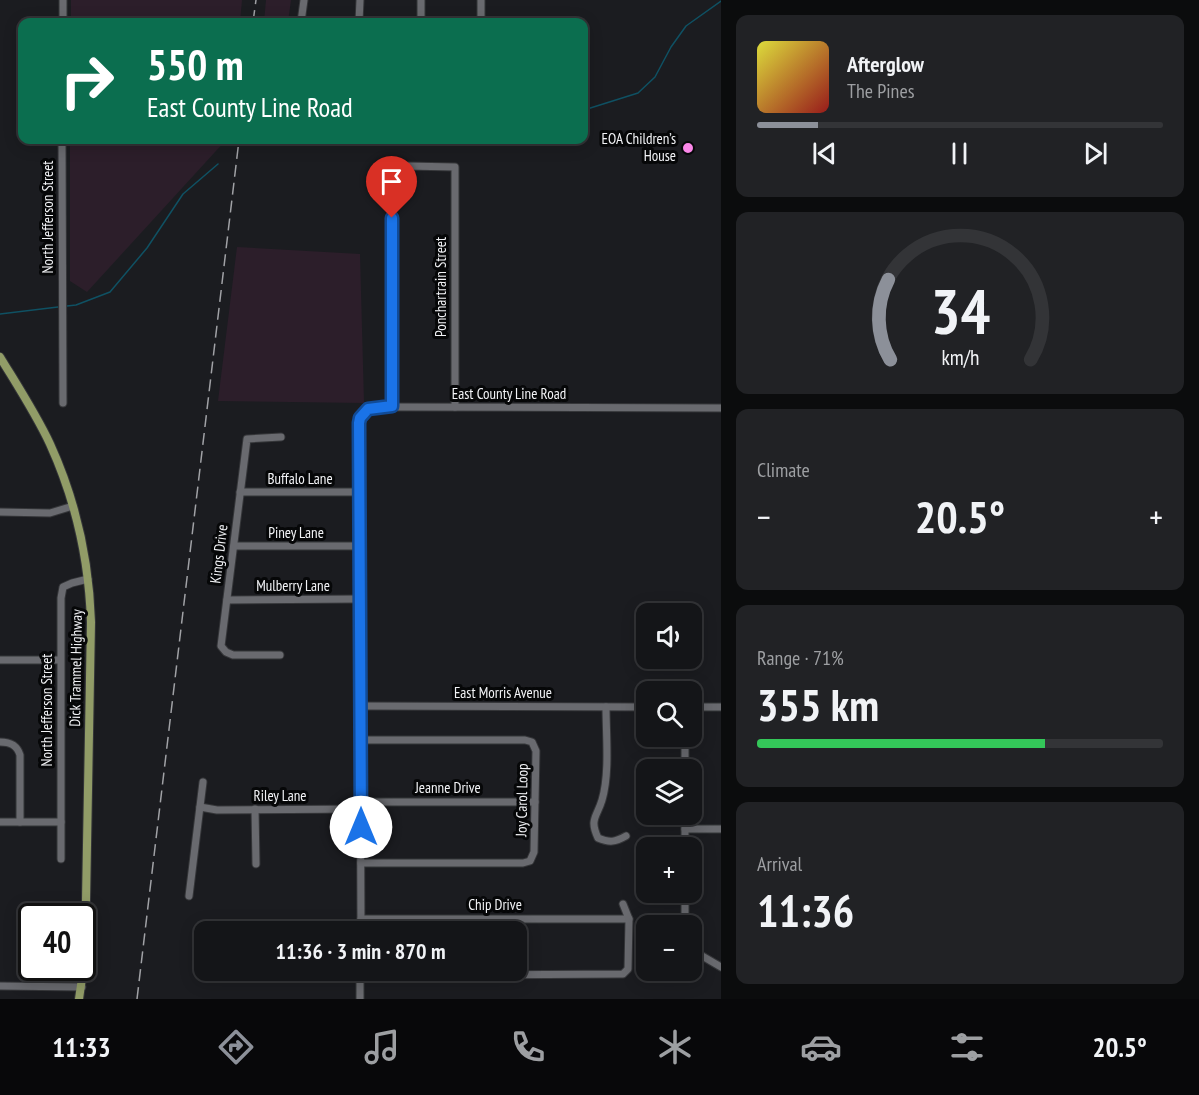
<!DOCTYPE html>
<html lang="en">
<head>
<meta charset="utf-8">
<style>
	body { margin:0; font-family:"PT Sans Narrow",sans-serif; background:#212225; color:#f1f3f6; height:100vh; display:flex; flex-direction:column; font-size:22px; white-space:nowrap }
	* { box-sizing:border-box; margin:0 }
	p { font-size:20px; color:#9d9fa2 }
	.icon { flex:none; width:33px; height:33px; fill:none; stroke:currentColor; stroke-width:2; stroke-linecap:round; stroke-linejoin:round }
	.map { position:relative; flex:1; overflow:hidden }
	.side { display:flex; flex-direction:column; gap:15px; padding:15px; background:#0b0c0d; width:478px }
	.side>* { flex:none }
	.banner { position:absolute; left:18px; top:18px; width:570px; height:126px; border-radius:12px; box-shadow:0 3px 15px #0003,0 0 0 2px #333437; background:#0b6e4f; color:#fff; overflow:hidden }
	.fabs { position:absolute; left:636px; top:603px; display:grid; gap:12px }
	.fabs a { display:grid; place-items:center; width:66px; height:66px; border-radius:12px; background:#141518; box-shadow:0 3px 15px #0003,0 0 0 2px #333437; font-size:30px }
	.speed { position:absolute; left:18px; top:903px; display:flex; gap:12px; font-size:30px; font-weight:700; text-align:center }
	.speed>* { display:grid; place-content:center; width:78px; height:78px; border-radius:50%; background:#141518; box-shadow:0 3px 15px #0003,0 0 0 2px #333437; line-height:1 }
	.speed .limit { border:3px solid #111; border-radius:9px; background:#fff; color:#111 }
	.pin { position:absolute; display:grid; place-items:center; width:51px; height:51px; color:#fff; margin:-62px -26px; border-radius:50% 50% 50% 0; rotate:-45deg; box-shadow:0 0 6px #0007 }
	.pin .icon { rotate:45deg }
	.me { position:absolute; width:66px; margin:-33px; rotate:0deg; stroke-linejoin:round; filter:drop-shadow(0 0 4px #0008) }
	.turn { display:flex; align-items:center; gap:21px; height:126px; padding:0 30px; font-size:27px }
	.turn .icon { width:78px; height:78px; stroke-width:2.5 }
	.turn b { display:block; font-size:42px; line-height:51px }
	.big { font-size:45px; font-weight:600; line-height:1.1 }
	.side .tile { flex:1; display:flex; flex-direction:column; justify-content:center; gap:9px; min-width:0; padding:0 21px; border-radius:12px; background:#212225 }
	.side .dial { align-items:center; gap:0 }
	.dial svg { height:156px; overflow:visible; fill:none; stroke:#333437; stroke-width:7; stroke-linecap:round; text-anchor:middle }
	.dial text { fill:#f1f3f6; stroke:none }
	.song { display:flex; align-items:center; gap:18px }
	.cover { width:72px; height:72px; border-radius:9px; background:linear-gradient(135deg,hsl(60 70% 55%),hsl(0 70% 35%)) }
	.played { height:6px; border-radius:3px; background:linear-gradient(90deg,#8c9099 15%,#333437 15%) }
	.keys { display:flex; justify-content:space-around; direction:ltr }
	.heat { display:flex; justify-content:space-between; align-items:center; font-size:33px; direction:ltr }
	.charge { height:9px; border-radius:4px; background:linear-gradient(90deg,#34c759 71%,#333437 0) }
	.trip { position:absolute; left:194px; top:921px; width:333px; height:60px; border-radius:12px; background:#141518; box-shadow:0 3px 15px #0003,0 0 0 2px #333437; font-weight:600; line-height:60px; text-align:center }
	.menu { display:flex; height:96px; justify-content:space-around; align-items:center; background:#08080a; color:#9d9fa2 }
	.menu .icon { width:42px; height:42px }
	.menu .current { color:#8c9099 }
	.menu b { font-size:27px; color:#f1f3f6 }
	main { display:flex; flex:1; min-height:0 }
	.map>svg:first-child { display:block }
	.industrial { fill:#2c1e2a }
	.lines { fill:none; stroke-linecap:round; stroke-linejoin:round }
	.stream { stroke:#0f5163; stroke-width:1.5 }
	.minor-casing { stroke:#353639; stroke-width:9 }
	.major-casing { stroke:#353639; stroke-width:10 }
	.minor { stroke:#696a6f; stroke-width:7 }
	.major { stroke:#919c67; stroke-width:8 }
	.rail { stroke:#a1a2a6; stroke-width:1.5; stroke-dasharray:12 6; stroke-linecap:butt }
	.route-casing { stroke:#114b97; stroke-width:15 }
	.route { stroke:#1a73e8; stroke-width:10 }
	.poi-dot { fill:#fa87e8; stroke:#060708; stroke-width:2 }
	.labels { text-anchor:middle; stroke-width:6; stroke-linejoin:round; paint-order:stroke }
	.poi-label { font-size:15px; fill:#f2f3f6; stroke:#060708; text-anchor:end }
	.street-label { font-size:15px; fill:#f2f3f6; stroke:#060708 }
</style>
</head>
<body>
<main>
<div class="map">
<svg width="721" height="999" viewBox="0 0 721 999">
	<rect width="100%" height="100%" fill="#1b1c20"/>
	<g class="industrial">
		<path d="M71,0H242L240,22H71Z"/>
		<path d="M266,0H291L288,22H264Z"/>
		<path d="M70,140H226L87,292L70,281Z"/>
		<path d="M237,247L360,254L364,403L218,401Z"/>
	</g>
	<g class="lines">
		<g class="stream">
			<path d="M584,110L638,93L655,77L671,47L686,26L721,1"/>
			<path d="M252,142L265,140"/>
			<path d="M67,306L76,305L110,292L147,248L183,194L218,164"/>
			<path d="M0,314L58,307"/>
		</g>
		<g class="minor-casing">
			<g id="minor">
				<path d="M63,22V0"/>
				<path d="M301,22L304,0"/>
				<path d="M359,22L360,0"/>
				<path d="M421,22V0"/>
				<path d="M481,22V0"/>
				<path d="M62,140L63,403"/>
				<path d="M392,407V171L407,166L455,167V407"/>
				<path d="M240,492H359"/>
				<path d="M0,512L50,513L73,506"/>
				<path d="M234,546H359"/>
				<path d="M227,600L359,599"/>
				<path d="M280,655H233L226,652L221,646L247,439L281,437"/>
				<path d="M0,660H60"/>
				<path d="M360,706L646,707"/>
				<path d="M606,707C606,735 610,773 602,800C597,817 589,819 598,838C610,843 615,842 626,836"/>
				<path d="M692,707H721"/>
				<path d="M360,740H525L532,742L536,751L534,852L530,861L523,863H361"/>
				<path d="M0,742C10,742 17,745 20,755V822"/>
				<path d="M685,770V736"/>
				<path d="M361,802H535"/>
				<path d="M200,807L217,810L361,809"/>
				<path d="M255,809L256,864"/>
				<path d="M0,822H61"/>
				<path d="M685,829H721"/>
				<path d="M685,848V814"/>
				<path d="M61,859V598L63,587L72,583L88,579"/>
				<path d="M189,896L203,782"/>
				<path d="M361,919H629"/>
				<path d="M685,926V892"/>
				<path d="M361,932L359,423L363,412L374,407H392L721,408"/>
				<path d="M692,950L721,967"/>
				<path d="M360,976L623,974L628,969L629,919L623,904"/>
				<path d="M0,986L82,987"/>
				<path d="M360,999V970"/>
			</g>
		</g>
		<g class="major-casing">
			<path id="major" d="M0,357C17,385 36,414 50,444C76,501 89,560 91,622L85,957L79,999"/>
		</g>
		<use href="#minor" class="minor"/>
		<use href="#major" class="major"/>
		<g class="rail">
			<path d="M253,22L256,0"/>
			<path d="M137,999L239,140"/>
		</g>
	</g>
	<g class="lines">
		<g class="route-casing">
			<path id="route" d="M361,827L359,423L360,418L368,409L392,406V218"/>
		</g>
		<use href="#route" class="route"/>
	</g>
	<circle class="poi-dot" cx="688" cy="148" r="6"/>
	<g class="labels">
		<g class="poi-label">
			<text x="676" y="144">EOA Children’s<tspan x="676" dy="17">House</tspan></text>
		</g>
		<g class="street-label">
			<text transform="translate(48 217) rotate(-90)" y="5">North Jefferson Street</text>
			<text transform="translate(441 287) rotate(-90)" y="5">Ponchartrain Street</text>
			<text x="509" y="399">East County Line Road</text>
			<text x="300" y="484">Buffalo Lane</text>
			<text x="296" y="538">Piney Lane</text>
			<text transform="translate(219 554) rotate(-83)" y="5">Kings Drive</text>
			<text x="293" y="591">Mulberry Lane</text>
			<text transform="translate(76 668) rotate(-89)" y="5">Dick Trammel Highway</text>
			<text x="503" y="698">East Morris Avenue</text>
			<text transform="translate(47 710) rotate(-90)" y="5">North Jefferson Street</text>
			<text x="448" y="793">Jeanne Drive</text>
			<text x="280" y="801">Riley Lane</text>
			<text transform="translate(522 800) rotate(-89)" y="5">Joy Carol Loop</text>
			<text x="495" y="910">Chip Drive</text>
		</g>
	</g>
</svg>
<div class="fabs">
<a><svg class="icon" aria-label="sound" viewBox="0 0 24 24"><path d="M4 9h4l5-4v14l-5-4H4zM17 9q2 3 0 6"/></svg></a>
<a><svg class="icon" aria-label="search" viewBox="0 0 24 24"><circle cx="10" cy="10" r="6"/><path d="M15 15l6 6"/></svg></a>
<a><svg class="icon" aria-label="layers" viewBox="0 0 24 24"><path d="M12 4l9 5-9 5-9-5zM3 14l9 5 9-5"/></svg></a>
<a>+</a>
<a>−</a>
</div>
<div class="speed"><div class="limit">40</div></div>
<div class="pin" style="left:392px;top:218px;background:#d93025"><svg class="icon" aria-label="arrive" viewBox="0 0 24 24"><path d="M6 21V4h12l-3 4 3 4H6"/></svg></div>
<svg class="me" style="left:361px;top:827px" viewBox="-20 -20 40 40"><circle r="19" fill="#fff"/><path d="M0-13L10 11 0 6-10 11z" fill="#1a73e8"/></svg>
<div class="trip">11:36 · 3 min · 870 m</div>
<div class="banner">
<div class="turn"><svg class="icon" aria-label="right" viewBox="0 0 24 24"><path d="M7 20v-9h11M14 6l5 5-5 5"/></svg><div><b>550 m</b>East County Line Road</div></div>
</div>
</div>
<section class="side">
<div class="tile">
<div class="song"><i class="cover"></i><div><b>Afterglow</b><p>The Pines</p></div></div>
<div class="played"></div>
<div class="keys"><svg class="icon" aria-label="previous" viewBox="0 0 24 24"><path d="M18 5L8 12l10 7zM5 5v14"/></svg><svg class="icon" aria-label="pause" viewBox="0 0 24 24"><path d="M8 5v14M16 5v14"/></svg><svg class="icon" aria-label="next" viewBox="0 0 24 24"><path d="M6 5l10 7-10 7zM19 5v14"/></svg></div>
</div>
<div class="tile dial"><svg viewBox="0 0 100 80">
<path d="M14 69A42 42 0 1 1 86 69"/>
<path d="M14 69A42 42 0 0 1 13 28" stroke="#8c9099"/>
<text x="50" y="56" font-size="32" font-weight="700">34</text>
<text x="50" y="72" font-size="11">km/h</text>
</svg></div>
<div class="tile"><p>Climate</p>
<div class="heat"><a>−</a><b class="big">20.5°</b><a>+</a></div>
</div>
<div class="tile"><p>Range · 71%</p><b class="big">355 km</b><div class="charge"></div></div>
<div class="tile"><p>Arrival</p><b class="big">11:36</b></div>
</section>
</main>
<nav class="menu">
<b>11:33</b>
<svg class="icon current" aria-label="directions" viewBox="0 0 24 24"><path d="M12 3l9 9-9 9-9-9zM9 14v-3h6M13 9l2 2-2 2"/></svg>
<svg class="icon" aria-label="music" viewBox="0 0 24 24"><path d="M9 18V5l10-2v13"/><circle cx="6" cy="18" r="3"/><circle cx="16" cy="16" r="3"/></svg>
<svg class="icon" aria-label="phone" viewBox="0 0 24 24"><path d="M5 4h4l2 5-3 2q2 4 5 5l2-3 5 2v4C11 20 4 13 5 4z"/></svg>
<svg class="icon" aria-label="climate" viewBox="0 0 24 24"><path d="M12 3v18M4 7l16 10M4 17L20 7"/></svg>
<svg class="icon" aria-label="car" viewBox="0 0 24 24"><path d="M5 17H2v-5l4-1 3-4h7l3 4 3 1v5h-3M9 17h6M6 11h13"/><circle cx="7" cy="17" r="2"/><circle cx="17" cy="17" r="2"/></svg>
<svg class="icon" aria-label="filters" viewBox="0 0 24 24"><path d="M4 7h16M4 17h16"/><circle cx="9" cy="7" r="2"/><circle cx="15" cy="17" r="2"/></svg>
<b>20.5°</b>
</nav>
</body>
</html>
